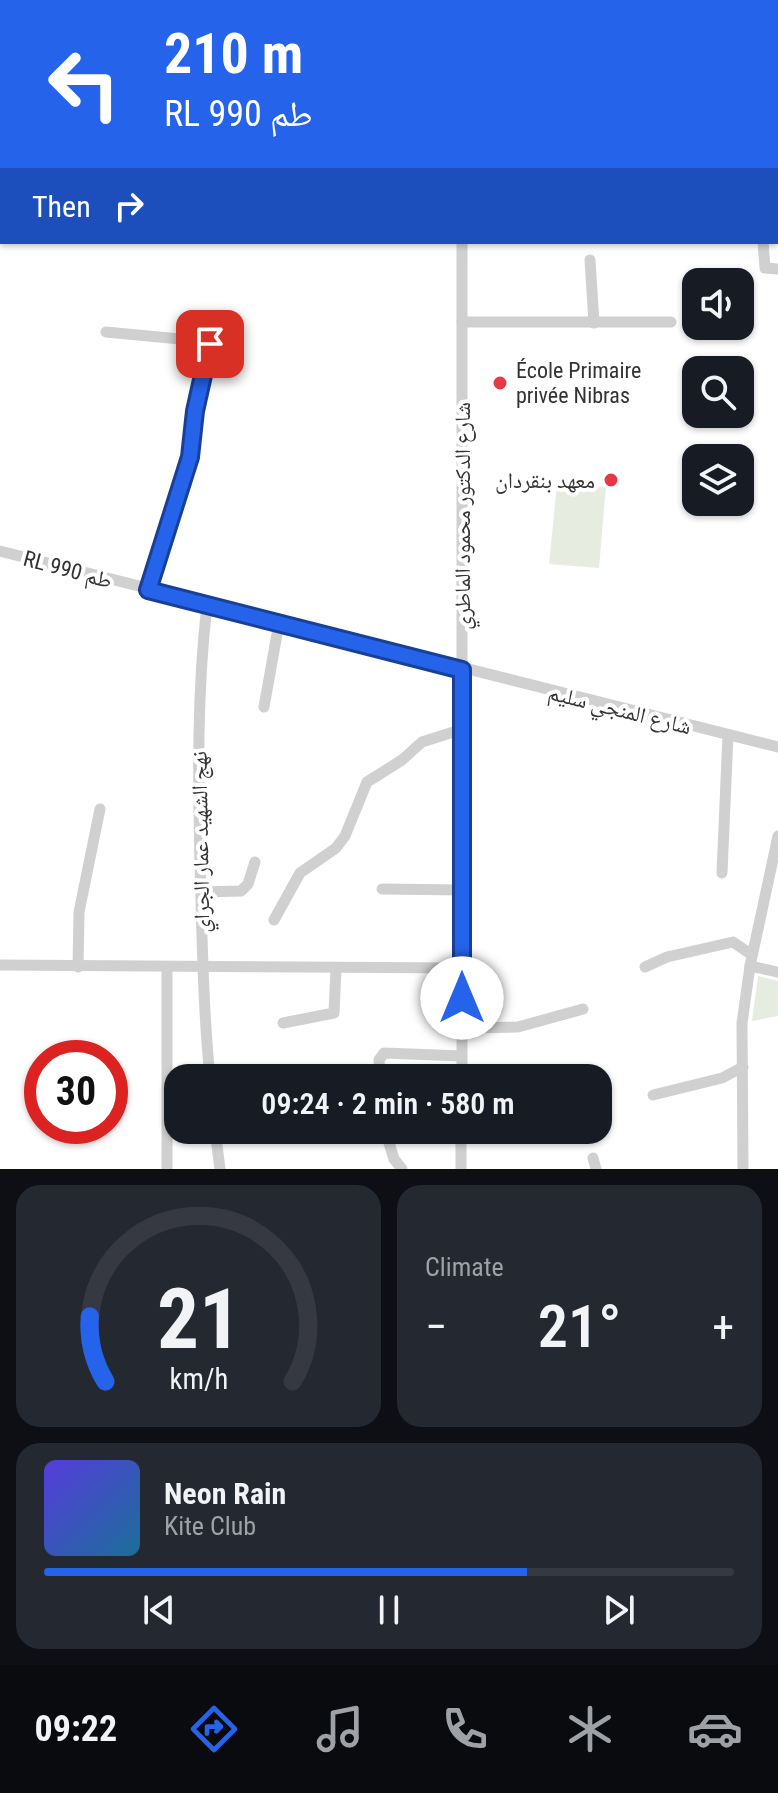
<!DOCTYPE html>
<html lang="en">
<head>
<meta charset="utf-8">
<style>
	body { margin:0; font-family:"Roboto Condensed","Noto Naskh Arabic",sans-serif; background:#242831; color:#f1f3f6; height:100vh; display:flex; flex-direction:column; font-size:30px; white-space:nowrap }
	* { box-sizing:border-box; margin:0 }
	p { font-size:26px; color:#9ea1a6 }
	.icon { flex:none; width:44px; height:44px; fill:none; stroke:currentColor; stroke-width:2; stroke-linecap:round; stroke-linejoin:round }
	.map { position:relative; height:1169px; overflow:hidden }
	.details { display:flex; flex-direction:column; gap:16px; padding:16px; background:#0d0f14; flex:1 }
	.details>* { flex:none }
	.hud { position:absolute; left:0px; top:0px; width:778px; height:244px; box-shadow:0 2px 6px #0004; background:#2563eb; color:#fff; overflow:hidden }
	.tools { position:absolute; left:682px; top:268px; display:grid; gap:16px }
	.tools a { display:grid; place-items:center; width:72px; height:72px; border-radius:16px; background:#171b24; box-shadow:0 2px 6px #0004; font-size:40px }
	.speed { position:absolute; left:24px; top:1040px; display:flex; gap:16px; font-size:40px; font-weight:700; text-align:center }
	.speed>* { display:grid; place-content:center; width:104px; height:104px; border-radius:50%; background:#171b24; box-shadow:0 2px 6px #0004; line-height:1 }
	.speed .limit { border:12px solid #d22; background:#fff; color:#111 }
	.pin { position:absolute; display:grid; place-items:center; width:68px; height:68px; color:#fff; margin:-34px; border-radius:16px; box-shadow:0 4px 12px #0006 }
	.me { position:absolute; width:88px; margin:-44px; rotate:0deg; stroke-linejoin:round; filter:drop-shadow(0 0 6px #0008) }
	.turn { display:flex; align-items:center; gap:28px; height:168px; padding:0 32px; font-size:36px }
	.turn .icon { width:104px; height:104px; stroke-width:2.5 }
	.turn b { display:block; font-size:56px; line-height:68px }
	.then { display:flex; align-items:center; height:76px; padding:0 32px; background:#0003; gap:16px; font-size:30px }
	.big { font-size:60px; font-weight:600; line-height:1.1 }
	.details .card { flex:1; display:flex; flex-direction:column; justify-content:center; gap:12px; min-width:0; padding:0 28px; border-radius:24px; background:#242831 }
	.details .dial { align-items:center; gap:0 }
	.dial svg { height:208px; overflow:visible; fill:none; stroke:#363941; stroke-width:7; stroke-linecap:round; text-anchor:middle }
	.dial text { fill:#f1f3f6; stroke:none }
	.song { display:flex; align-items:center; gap:24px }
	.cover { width:96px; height:96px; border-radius:12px; background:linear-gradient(135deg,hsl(250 70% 55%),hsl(200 70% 35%)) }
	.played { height:8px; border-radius:4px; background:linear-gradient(90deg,#2563eb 70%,#363941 70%) }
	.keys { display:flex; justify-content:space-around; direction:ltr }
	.heat { display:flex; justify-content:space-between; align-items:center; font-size:44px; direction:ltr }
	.details .tiles { flex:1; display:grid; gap:16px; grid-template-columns:1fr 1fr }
	.card:last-child { grid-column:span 2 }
	.trip { position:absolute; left:164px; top:1064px; width:448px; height:80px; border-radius:24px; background:#171b24; box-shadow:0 2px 6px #0004; font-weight:600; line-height:80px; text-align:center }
	.tab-bar { display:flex; height:128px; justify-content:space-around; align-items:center; background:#090b0e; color:#9ea1a6 }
	.tab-bar .icon { width:56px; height:56px }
	.tab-bar .active { color:#2563eb }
	.tab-bar b { font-size:36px; color:#f1f3f6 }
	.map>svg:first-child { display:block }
	.green { fill:#e6ecdf }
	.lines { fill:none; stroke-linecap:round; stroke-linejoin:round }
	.minor { stroke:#d0d0d0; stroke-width:11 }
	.route-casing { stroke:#184099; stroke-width:20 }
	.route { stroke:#2563eb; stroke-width:14 }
	.poi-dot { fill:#e63946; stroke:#fff; stroke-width:3 }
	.labels { text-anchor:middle; stroke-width:8; stroke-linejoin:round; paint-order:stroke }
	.poi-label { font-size:22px; fill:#333; stroke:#fff; text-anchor:start }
	.street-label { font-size:22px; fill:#333; stroke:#fff }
</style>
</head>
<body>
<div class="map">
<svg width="778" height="1169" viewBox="0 0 778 1169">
	<rect width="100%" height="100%" fill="#fff"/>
	<g class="green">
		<path d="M557,485L606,487L599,568L549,564Z"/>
		<path d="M758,976L778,981V1016L752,1021Z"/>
	</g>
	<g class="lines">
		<g class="minor">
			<path d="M331,0L338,2"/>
			<path d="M119,2V0"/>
			<path d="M226,2L227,0"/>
			<path d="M462,2V0"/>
			<path d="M713,2V0"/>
			<path d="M763,242L765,268L778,269"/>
			<path d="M590,260L594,323"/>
			<path d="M462,322H671"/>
			<path d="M106,332L201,341L211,346L197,399L190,457L148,590"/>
			<path d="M0,551L778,747"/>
			<path d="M207,605C197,692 198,776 200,863C202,935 203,1007 210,1078"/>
			<path d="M264,707L279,623"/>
			<path d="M722,873L728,735"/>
			<path d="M382,889L462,890"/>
			<path d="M201,892L241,891L248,884L255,862"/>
			<path d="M274,920L300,873L336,848L345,836L367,782L402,760L422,742L463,729"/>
			<path d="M0,965L462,968"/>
			<path d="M750,966L778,972"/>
			<path d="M78,967L79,912L100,809"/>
			<path d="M645,967L667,957L733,942L752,955"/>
			<path d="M283,1023L334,1013L336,969"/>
			<path d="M462,1028L518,1027L583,1009"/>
			<path d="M380,1078L379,1060L384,1053L462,1056"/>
			<path d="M462,1078V242"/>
			<path d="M653,1095L722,1078L743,1067"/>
			<path d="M215,1130L220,1169"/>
			<path d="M385,1130L394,1159L402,1169"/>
			<path d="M593,1158L596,1169"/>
			<path d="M167,1169V967"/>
			<path d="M461,1169V1130"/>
			<path d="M743,1169L742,1023L750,966L778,836"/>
		</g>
	</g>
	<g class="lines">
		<g class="route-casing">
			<path id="route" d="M210,344L195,411L190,457L148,590L462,670V998"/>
		</g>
		<use href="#route" class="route"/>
	</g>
	<g class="poi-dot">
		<circle cx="500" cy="383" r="8"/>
		<circle cx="611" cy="480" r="8"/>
	</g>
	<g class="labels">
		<g class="poi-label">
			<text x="516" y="378">École Primaire<tspan x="516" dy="25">privée Nibras</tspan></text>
			<text x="595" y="488" text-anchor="end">معهد بنقردان</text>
		</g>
		<g class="street-label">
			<text transform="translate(462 516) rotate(-90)" y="8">شارع الدكتور محمود الماطري</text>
			<text transform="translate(68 569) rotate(15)" y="8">RL طم 990</text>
			<text transform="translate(620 709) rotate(14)" y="8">شارع المنجي سليم</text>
			<text transform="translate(200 842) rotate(-91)" y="8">نهج الشهيد عمار الجراي</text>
		</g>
	</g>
</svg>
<div class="tools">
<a><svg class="icon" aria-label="sound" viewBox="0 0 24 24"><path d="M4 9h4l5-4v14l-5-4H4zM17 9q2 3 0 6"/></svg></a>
<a><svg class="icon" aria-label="search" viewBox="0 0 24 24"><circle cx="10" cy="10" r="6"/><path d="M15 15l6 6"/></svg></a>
<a><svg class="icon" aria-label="layers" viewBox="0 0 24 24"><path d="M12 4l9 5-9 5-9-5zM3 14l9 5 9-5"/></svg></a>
</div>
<div class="speed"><div class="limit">30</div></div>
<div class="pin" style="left:210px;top:344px;background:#d93025"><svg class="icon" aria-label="arrive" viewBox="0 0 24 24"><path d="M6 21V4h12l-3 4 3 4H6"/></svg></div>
<svg class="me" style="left:462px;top:998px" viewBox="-20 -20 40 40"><circle r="19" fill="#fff"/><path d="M0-13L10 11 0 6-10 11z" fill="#2563eb"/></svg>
<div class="trip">09:24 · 2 min · 580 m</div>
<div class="hud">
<div class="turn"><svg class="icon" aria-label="left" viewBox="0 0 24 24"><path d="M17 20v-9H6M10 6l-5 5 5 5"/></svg><div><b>210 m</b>RL طم 990</div></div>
<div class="then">Then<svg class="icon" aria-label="right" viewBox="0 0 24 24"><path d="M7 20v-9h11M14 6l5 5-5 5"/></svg></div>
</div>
</div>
<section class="details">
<div class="tiles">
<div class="card dial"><svg viewBox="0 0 100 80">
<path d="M14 69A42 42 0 1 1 86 69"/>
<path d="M14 69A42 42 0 0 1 8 44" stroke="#2563eb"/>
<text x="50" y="56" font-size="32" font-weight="700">21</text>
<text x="50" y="72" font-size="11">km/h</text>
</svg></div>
<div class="card"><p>Climate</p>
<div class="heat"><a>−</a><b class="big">21°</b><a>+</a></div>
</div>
<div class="card">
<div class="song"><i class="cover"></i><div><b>Neon Rain</b><p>Kite Club</p></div></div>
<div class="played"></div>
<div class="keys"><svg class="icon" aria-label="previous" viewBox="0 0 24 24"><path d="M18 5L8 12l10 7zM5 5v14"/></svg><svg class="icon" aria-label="pause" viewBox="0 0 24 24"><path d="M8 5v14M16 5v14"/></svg><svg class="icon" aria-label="next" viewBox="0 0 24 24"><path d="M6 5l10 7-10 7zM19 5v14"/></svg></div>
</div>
</div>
</section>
<nav class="tab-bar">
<b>09:22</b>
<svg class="icon active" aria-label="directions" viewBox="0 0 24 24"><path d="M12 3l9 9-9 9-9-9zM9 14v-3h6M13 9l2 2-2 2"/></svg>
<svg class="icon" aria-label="music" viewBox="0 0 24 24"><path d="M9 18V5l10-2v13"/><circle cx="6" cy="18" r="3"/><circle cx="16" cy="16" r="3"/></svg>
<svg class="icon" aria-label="phone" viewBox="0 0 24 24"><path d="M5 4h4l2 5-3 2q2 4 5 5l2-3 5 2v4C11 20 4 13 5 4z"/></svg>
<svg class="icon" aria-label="climate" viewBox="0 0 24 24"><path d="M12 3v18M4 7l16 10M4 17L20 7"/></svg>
<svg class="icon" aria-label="car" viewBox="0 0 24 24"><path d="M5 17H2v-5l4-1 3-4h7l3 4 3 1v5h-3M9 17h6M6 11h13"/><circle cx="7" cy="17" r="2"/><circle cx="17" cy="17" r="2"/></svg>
</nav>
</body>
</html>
